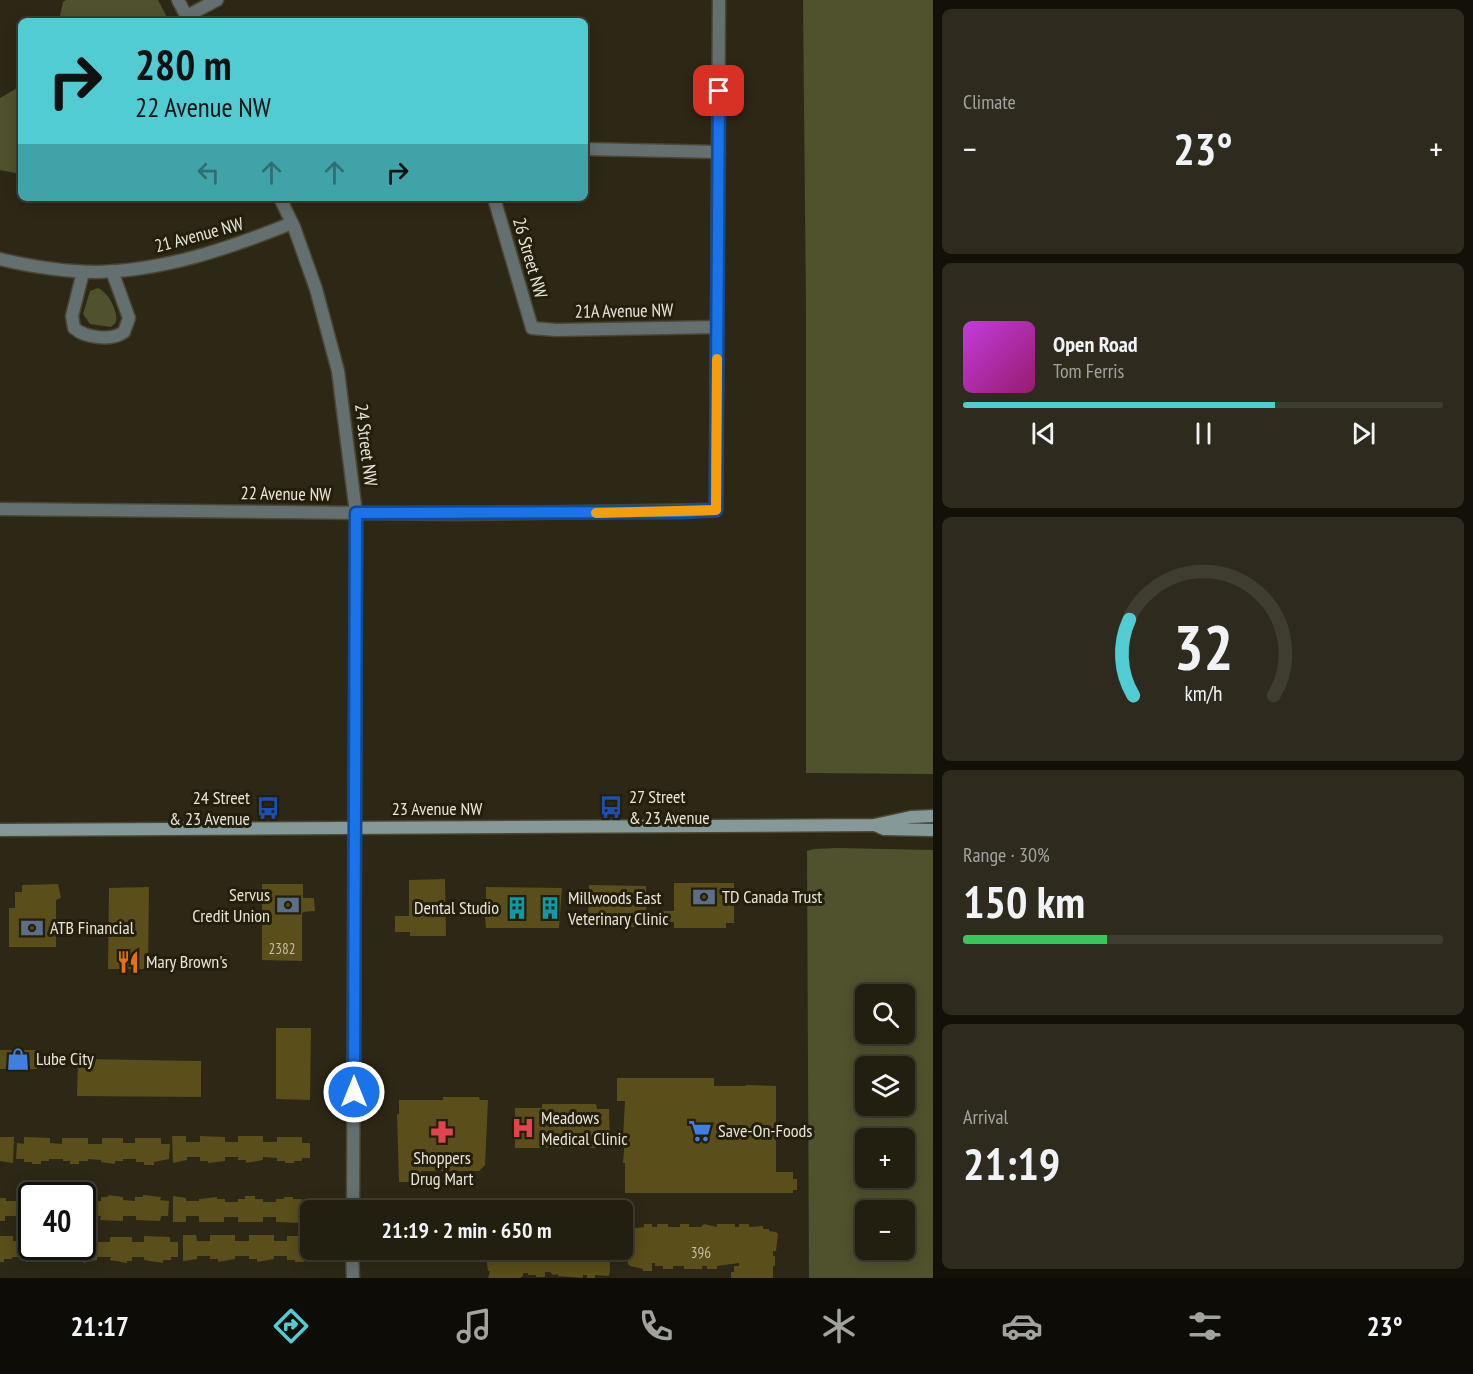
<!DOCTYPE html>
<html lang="en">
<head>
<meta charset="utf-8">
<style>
	body { margin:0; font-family:"PT Sans Narrow",sans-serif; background:#2e2b1e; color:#f1f3f6; height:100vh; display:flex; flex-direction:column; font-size:22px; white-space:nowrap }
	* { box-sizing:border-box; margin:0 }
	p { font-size:20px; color:#a2a29f }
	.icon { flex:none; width:33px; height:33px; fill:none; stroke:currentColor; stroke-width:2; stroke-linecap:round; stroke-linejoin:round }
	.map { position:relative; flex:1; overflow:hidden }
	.side { display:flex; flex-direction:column; gap:9px; padding:9px; background:#131009; width:540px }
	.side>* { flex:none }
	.banner { position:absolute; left:18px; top:18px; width:570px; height:183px; border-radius:9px; box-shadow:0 3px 15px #0003,0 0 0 2px #3f3c30; background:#51ccd2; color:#111; overflow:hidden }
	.controls { position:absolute; left:855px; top:984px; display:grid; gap:12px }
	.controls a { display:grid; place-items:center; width:60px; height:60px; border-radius:9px; background:#221e10; box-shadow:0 3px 15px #0003,0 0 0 2px #3f3c30; font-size:30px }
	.speed { position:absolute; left:18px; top:1182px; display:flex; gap:12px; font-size:30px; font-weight:700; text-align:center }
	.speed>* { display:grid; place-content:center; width:78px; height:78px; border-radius:50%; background:#221e10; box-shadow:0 3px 15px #0003,0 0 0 2px #3f3c30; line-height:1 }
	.speed .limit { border:3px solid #111; border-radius:9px; background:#fff; color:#111 }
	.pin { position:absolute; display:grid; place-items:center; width:51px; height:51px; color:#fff; margin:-26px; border-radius:12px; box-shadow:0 3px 9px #0006 }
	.me { position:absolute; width:66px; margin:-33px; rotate:0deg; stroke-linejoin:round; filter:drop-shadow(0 0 4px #0008) }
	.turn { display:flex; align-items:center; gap:21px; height:126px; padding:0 18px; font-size:27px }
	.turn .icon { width:78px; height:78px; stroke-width:2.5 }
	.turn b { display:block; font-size:42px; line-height:51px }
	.lanes { display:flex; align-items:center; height:57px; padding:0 18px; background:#0003; justify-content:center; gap:30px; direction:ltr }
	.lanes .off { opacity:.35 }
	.big { font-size:45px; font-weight:700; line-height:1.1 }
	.side .widget { flex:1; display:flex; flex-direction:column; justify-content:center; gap:9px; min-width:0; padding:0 21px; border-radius:9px; background:#2e2b1e }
	.side .dial { align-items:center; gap:0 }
	.dial svg { height:156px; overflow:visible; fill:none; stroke:#3f3c30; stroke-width:7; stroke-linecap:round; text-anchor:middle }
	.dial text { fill:#f1f3f6; stroke:none }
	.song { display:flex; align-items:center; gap:18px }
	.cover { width:72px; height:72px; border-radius:9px; background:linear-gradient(135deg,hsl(290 70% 55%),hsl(320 70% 35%)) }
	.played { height:6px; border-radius:3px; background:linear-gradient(90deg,#51ccd2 65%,#3f3c30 65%) }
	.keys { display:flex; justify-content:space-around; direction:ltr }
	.heat { display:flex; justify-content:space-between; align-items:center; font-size:33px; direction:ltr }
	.charge { height:9px; border-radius:4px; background:linear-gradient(90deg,#34c759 30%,#3f3c30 0) }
	.trip { position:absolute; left:300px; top:1200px; width:333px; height:60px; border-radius:9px; background:#221e10; box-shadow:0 3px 15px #0003,0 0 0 2px #3f3c30; font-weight:700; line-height:60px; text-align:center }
	.dock { display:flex; height:96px; justify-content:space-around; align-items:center; background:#0e0c06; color:#a2a29f }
	.dock .icon { width:42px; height:42px }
	.dock .current { color:#51ccd2 }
	.dock b { font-size:27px; color:#f1f3f6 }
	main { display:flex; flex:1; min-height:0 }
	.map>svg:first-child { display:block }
	.green { fill:#50522d; fill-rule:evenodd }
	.building { fill:#5a4e1a }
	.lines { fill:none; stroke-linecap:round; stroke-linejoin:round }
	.minor-casing { stroke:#4b4634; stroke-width:15 }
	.tertiary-casing { stroke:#4b4634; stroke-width:15 }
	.secondary-casing { stroke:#4b4634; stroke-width:15 }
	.minor { stroke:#64706f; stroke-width:12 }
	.tertiary { stroke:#64706f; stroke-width:12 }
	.secondary { stroke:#859998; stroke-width:12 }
	.route-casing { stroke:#114b97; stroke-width:15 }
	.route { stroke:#1a73e8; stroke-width:10 }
	.slow { stroke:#f59e0b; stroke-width:10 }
	.labels { text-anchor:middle; stroke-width:6; stroke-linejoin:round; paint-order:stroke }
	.number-label { font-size:15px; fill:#c4bea8 }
	.street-label { font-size:18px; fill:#e7e4d8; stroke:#231f0c }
	.poi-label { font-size:18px; fill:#e7e4d8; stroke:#231f0c; text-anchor:start }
</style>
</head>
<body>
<main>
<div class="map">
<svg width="933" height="1278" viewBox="0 0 933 1278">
	<rect width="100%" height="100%" fill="#2d2815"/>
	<g class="green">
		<path d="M66,0H158L169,21H59L63,2Z"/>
		<path d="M803,0H933V774L806,773V306Z"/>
		<path d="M21,86V174L0,170V98Z"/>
		<path d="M98,288C108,292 118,311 116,322L111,327L90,324L83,314L90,291Z"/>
		<path d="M837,848L933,850V1278H809L807,851L814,849ZM904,994V1034H866V994ZM904,1066V1106H866V1066ZM904,1138V1178H866V1138ZM904,1210V1250H866V1210Z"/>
	</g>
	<g class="building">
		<path d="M445,879L446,936H410V932H395V916H409V880Z"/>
		<path d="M674,883H734V923H726V928H674V922H662V911H674Z"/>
		<path d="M58,884L61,898L56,900V947H9V908H15V892H22V885Z"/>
		<path d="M262,884H303V898H314L315,911L303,912L302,914V961L262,960Z"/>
		<path d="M589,885L646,886V927H588Z"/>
		<path d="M149,887L148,969H108L109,888Z"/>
		<path d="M486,887L562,888L559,928H486L484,906H486Z"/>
		<path d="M276,1028H311L310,1100L276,1099Z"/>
		<rect x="0" y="1050" width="37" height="19"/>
		<path d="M78,1059L201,1061V1097L77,1096Z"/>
		<path d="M617,1078H714V1086H746V1085L776,1086V1172H793V1179H797V1190H793V1193H625V1163H623L625,1138H623L625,1101H617Z"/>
		<path d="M443,1097H479L480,1100H488L485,1165L479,1171H421V1182H399L397,1114H399V1100H443Z"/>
		<path d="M542,1104H596L597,1109H609L610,1148H515V1108H542Z"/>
		<path d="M172,1136H186V1142H200V1136L225,1137V1142H238V1136H263V1142H277V1137H302V1143H310V1158H302V1161H294V1163H285V1161H277V1158L263,1157V1160L246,1163V1160H238V1157H225V1161L208,1163V1161H200V1157H187V1160L173,1163Z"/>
		<path d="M0,1137H14L13,1163L0,1161Z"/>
		<path d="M24,1137L50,1138V1143L62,1144V1138H88V1144H102V1138H123V1143H135V1138H161V1144H170L169,1159L154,1162V1165H144V1162H136V1159H123V1161H115V1164L101,1162V1160L88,1159V1161H79V1164H70V1161H63V1159H49V1161H41V1164H32V1162H24V1159H16L17,1143L24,1144Z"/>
		<path d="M108,1195L123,1197V1200L135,1201V1197H143V1195L161,1197L160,1200L169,1201L168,1216H161L160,1221L136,1220V1216H123V1221L100,1220L101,1216H88V1221H82V1197H88V1201H101V1197H108Z"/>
		<path d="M32,1196V1221H18V1216H5V1221H0V1198H6V1201H19V1197Z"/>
		<path d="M173,1196L186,1198V1201H199V1199L217,1197V1199H225V1202H238V1199H245V1196H255V1199H263V1202H276V1199H284V1197H293V1199H302L301,1202H309V1218L301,1217V1223L276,1222V1217H263V1222H238V1217H224V1222H199V1216H186V1222H173Z"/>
		<path d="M644,1224H652V1227H657V1224H668V1227H680V1224H689V1227H701L704,1224L717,1227V1224H735V1227H739V1224H749V1227L763,1226V1229H769V1231L776,1232L778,1234L776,1251H773V1256H775V1266H773V1278H731V1272H734V1266H739V1263L717,1266V1269H707V1266H702V1269H684V1266H673V1269H663V1266H655V1263H652V1271H643V1269L630,1266L628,1264V1258L630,1256L628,1229L644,1227Z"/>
		<path d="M26,1235H32V1246H78V1262H71V1259H64V1257H51V1260H43V1262H33V1259H26V1257H12V1259H4V1262H0V1236H13V1241H26Z"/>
		<path d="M183,1235H196L197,1241H210V1235H235V1241H249V1235H274V1241H287V1236H310V1250H320V1256H312V1260H304V1262H295V1260H287V1256H274V1259L257,1262V1259H249V1256H235V1259L218,1262V1259H210V1256H197V1259L183,1261Z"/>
		<path d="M84,1236L97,1237V1242H110V1237H132V1242H144V1236L170,1237V1242H178V1257H171V1260H163V1263L144,1260V1257H132V1261H127V1263L110,1260L111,1257H97V1260L83,1263Z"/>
		<path d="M491,1250H609L610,1270L609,1276L595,1275V1278H587V1275H583V1278L558,1276V1274L553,1275L550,1272H545V1277H536V1275H528V1273H523V1276L520,1278H488L490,1271H488L486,1254H491Z"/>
	</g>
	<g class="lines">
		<g class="minor-casing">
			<g id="minor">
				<path d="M585,149L719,152"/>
				<path d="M494,198L532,328L556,330L717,327"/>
				<path d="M0,259C27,266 68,272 96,272C164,271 230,248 292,223"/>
				<path d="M83,272L72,316L74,328C85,338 112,341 124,332L129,318L112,271"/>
				<path d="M0,509L457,514L716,510L719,0"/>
			</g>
		</g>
		<g class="tertiary-casing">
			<g id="tertiary">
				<path d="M178,0L189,21"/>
				<path d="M187,16L217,0"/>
				<path d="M280,198L294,227L316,289L338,371L356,513L353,1210"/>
				<path d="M352,1250L353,1278"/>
			</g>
		</g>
		<g class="secondary-casing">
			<g id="secondary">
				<path d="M875,825L884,829L933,830"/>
				<path d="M0,830L874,825L911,817L933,816"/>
			</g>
		</g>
		<use href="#minor" class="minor"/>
		<use href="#tertiary" class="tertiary"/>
		<use href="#secondary" class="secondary"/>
	</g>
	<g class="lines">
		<g class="route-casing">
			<path id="route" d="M354,1092L356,513L681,512L716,510L719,91"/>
		</g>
		<use href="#route" class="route"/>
		<path class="slow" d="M596,513L716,510L717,359"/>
	</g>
	<defs>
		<g id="bus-bare" transform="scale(1.8)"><path d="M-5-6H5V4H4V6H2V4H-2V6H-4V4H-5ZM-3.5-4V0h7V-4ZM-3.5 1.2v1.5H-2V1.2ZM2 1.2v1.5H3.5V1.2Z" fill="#1a4fb4" stroke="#231f0c" stroke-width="2.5" paint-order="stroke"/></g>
		<g id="bank-bare" transform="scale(1.8)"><path d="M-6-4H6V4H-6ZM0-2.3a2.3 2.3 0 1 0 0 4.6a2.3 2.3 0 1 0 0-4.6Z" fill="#5c6f8a" stroke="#231f0c" stroke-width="2.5" paint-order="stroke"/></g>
		<g id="building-bare" transform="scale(1.8)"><path d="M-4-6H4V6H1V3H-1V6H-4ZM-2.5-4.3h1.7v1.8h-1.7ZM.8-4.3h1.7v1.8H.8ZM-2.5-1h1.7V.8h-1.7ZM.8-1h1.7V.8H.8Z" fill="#0f9aa8" stroke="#231f0c" stroke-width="2.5" paint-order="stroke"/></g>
		<g id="restaurant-bare" transform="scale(1.8)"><path d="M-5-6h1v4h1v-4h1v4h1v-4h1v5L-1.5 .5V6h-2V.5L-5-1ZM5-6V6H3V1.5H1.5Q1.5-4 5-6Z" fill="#e8710a" stroke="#231f0c" stroke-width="2.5" paint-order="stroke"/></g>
		<g id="shop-bare" transform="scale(1.8)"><path d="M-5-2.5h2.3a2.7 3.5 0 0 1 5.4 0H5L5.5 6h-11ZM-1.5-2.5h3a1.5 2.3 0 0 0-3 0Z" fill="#3f7fe0" stroke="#231f0c" stroke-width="2.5" paint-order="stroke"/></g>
		<g id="hospital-bare" transform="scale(1.8)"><path d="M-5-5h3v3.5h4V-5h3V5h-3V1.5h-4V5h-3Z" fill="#e0444e" stroke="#231f0c" stroke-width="2.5" paint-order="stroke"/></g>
		<g id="supermarket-bare" transform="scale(1.8)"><path d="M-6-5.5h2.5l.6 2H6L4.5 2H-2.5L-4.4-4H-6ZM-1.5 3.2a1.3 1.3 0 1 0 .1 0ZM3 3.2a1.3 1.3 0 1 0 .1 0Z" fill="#3f7fe0" stroke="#231f0c" stroke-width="2.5" paint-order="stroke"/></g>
		<g id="pharmacy-bare" transform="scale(1.8)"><path d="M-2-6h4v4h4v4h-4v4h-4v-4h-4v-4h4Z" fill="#e0444e" stroke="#231f0c" stroke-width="2.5" paint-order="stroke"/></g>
	</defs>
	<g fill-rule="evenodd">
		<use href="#bus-bare" x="611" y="807"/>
		<use href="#bus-bare" x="268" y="808"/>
		<use href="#bank-bare" x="704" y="897"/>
		<use href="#bank-bare" x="288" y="905"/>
		<use href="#building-bare" x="517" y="908"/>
		<use href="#building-bare" x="550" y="908"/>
		<use href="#bank-bare" x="32" y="928"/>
		<use href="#restaurant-bare" x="128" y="962"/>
		<use href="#shop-bare" x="18" y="1059"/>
		<use href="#hospital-bare" x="523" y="1128"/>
		<use href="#supermarket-bare" x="700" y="1131"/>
		<use href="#pharmacy-bare" x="442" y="1132"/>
	</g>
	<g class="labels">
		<g class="number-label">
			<text x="282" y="954">2382</text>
			<text x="701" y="1258">396</text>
		</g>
		<g class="street-label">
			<text transform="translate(199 235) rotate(-15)" y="6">21 Avenue NW</text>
			<text transform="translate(530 258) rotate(74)" y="6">26 Street NW</text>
			<text transform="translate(624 311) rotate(-1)" y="6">21A Avenue NW</text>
			<text transform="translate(366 445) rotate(83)" y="6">24 Street NW</text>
			<text transform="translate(286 494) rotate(1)" y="6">22 Avenue NW</text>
			<text x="437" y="815">23 Avenue NW</text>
		</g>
		<g class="poi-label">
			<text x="629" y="803">27 Street<tspan x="629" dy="21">&amp; 23 Avenue</tspan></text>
			<text x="250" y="804" text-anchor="end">24 Street<tspan x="250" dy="21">&amp; 23 Avenue</tspan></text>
			<text x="270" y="901" text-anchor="end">Servus<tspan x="270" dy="21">Credit Union</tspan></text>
			<text x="722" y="903">TD Canada Trust</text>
			<text x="568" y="904">Millwoods East<tspan x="568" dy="21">Veterinary Clinic</tspan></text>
			<text x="499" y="914" text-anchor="end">Dental Studio</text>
			<text x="50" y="934">ATB Financial</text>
			<text x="146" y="968">Mary Brown's</text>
			<text x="36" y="1065">Lube City</text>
			<text x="541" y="1124">Meadows<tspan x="541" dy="21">Medical Clinic</tspan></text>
			<text x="718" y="1137">Save-On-Foods</text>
			<text x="442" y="1164" text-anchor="middle">Shoppers<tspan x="442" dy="21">Drug Mart</tspan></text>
		</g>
	</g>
</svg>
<div class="controls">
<a><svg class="icon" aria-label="search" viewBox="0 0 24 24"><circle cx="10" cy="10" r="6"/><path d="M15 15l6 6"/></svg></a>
<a><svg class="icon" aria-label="layers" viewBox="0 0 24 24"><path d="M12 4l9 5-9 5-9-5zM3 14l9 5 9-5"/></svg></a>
<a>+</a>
<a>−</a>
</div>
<div class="speed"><div class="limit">40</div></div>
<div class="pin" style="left:719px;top:91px;background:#d93025"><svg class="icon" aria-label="arrive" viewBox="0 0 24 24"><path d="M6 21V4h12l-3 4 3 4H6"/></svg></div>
<svg class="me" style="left:354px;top:1092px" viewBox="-20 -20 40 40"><circle r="17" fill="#1a73e8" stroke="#fff" stroke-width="3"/><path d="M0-11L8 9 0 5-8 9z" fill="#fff"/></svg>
<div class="trip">21:19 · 2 min · 650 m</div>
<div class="banner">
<div class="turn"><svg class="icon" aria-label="right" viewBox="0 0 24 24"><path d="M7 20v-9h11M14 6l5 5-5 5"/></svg><div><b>280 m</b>22 Avenue NW</div></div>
<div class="lanes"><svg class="icon off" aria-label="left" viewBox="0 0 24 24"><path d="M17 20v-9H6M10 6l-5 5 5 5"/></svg><svg class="icon off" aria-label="ahead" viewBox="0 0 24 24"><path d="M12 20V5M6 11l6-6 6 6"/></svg><svg class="icon off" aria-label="ahead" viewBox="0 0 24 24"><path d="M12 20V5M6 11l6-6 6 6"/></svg><svg class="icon" aria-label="right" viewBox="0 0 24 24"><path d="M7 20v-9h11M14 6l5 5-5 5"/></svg></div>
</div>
</div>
<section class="side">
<div class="widget"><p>Climate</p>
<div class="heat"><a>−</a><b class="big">23°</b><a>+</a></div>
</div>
<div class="widget">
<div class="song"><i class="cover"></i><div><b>Open Road</b><p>Tom Ferris</p></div></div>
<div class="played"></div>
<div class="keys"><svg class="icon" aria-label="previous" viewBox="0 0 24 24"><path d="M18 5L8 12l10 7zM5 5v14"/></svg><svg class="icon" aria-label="pause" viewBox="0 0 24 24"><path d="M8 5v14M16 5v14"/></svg><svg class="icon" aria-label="next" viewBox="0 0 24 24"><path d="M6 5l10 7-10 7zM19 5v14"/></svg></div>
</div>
<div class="widget dial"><svg viewBox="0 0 100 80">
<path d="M14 69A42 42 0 1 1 86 69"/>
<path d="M14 69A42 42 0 0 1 12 30" stroke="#51ccd2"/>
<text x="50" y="56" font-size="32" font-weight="700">32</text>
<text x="50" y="72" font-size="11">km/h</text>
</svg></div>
<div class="widget"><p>Range · 30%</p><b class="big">150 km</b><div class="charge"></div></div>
<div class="widget"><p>Arrival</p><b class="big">21:19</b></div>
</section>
</main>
<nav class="dock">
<b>21:17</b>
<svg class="icon current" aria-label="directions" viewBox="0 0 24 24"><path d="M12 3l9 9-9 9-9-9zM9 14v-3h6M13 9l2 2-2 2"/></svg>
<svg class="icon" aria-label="music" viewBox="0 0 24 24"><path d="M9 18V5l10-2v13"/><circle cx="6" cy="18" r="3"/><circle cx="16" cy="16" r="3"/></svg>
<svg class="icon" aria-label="phone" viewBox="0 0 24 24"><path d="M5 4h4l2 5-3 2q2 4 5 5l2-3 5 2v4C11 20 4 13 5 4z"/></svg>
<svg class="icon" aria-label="climate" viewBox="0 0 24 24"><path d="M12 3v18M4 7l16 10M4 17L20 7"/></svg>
<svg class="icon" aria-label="car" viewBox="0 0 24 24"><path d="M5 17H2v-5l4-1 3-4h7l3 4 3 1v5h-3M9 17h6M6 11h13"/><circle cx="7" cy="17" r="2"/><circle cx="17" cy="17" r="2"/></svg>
<svg class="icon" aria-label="filters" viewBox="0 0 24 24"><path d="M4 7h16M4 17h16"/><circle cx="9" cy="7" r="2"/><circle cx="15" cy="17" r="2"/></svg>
<b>23°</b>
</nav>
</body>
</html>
